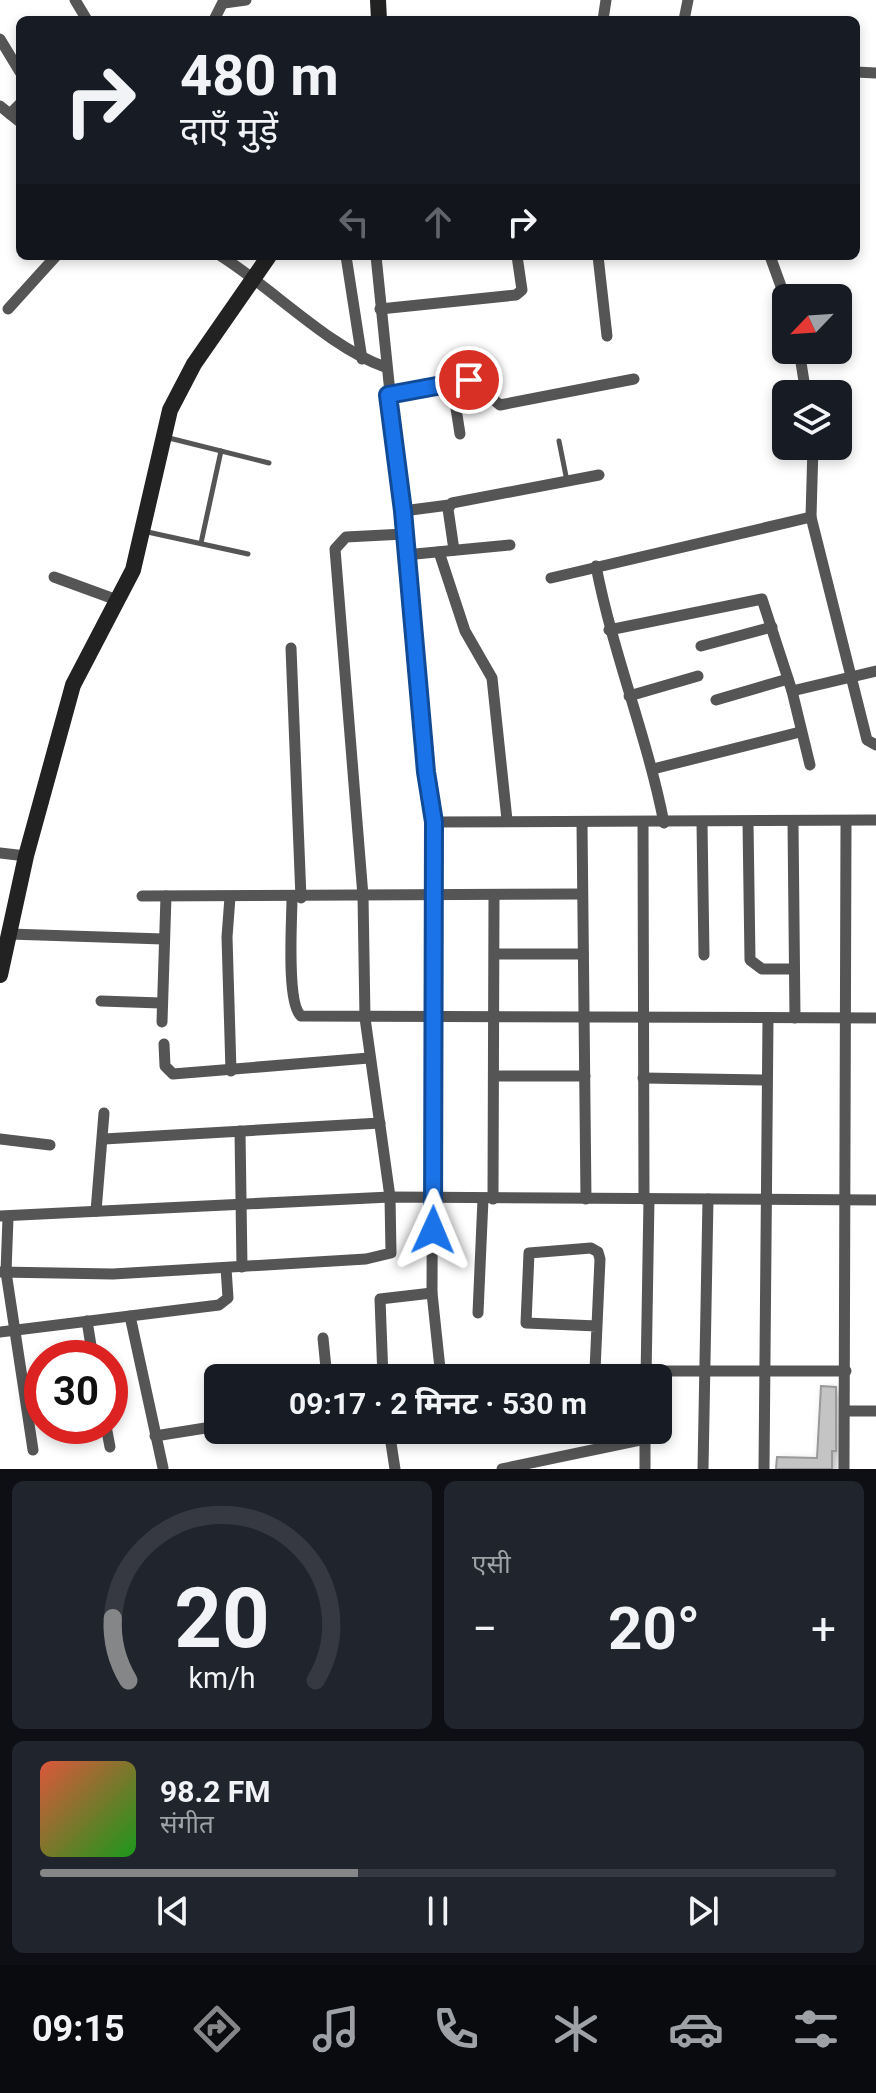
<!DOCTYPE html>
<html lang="hi">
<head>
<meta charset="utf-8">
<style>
	body { margin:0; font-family:Roboto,"Noto Sans Devanagari",sans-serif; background:#20242c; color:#f1f3f6; height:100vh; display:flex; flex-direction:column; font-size:30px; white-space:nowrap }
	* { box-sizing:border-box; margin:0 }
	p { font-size:26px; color:#9ea1a6 }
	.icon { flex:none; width:44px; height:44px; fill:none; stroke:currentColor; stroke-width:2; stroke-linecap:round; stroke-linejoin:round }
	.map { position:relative; height:1469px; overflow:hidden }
	.sheet { display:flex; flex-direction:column; gap:12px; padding:12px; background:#0d0f14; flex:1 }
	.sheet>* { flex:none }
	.hud { position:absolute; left:16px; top:16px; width:844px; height:244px; border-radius:12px; box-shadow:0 4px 12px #0003; background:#171b24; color:#f1f3f6; overflow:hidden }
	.needle { width:52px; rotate:245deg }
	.tools { position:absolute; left:772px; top:284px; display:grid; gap:16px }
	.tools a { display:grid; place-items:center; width:80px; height:80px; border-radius:12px; background:#171b24; box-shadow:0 4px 12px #0003; font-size:40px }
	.speed { position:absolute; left:24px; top:1340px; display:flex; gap:16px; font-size:40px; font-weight:700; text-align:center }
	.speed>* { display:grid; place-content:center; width:104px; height:104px; border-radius:50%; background:#171b24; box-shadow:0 4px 12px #0003; line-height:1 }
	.speed .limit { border:12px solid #d22; background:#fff; color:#111 }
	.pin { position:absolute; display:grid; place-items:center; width:68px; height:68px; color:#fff; margin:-34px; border:4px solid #fff; border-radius:50%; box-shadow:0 2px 8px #0007 }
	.me { position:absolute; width:88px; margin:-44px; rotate:1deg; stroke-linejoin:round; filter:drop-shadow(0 0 6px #0008) }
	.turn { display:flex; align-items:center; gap:28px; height:168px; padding:0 32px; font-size:36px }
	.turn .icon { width:104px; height:104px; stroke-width:2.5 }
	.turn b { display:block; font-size:56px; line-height:68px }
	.lanes { display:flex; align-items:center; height:76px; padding:0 32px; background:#0003; justify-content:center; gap:40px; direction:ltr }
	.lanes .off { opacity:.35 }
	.big { font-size:60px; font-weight:700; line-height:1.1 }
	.sheet .card { flex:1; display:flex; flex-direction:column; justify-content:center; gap:12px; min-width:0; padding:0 28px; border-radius:12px; background:#20242c }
	.sheet .dial { align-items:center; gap:0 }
	.dial svg { height:208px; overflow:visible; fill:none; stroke:#363941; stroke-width:7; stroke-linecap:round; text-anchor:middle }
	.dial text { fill:#f1f3f6; stroke:none }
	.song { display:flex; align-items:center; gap:24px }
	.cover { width:96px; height:96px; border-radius:12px; background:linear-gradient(135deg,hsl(10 70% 55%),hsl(120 70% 35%)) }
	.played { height:8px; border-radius:4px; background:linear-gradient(90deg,#858687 40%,#363941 40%) }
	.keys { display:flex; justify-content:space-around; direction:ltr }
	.heat { display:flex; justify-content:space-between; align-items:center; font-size:44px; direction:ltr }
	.sheet .tiles { flex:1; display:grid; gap:12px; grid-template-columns:1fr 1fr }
	.card:last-child { grid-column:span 2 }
	.trip { position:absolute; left:204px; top:1364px; width:468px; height:80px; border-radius:12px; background:#171b24; box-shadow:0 4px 12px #0003; font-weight:700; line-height:80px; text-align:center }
	.tab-bar { display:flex; height:128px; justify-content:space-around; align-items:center; background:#090b0e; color:#9ea1a6 }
	.tab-bar .icon { width:56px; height:56px }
	.tab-bar .active { color:#858687 }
	.tab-bar b { font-size:36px; color:#f1f3f6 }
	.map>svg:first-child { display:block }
	.building { fill:#c4c4c4; stroke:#999; stroke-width:2; filter:url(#shadow) }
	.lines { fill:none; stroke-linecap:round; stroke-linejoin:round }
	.lane { stroke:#555; stroke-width:5 }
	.street { stroke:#555; stroke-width:11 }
	.secondary { stroke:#222; stroke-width:16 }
	.route-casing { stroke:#114b97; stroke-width:20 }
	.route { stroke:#1a73e8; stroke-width:14 }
</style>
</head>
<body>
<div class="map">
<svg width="876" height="1469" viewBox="0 0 876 1469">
	<defs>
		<filter id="shadow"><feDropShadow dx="4" dy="4" stdDeviation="4" flood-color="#0004"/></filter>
	</defs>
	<rect width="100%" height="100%" fill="#fff"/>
	<path class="building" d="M821,1386L836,1387V1451H832V1469H776L777,1457L817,1458Z"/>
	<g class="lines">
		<g class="lane">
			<path d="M165,437L269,463"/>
			<path d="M559,441L567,481"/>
			<path d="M143,531L248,554"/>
			<path d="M201,543L221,451"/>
		</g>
		<g class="street">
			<path d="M75,0L87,20"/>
			<path d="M224,3L246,0"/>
			<path d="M214,20L224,0"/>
			<path d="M603,20L606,0"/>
			<path d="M684,20L688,0"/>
			<path d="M0,39L20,72"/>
			<path d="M856,72L876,73"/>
			<path d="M0,106L20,122"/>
			<path d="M10,114L20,104"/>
			<path d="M221,256C272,288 330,348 385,367"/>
			<path d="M346,256L362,359"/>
			<path d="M376,256L419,676L426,772L434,822L432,1293L441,1378"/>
			<path d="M598,256L607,336"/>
			<path d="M770,256L786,300"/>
			<path d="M8,309L56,256"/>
			<path d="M380,309L516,295L522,290L517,256"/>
			<path d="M799,350L806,394"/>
			<path d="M452,383L460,434"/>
			<path d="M388,395L485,377L494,400L500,405L634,379"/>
			<path d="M813,446L811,517L867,740L876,745"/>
			<path d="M403,511L449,505"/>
			<path d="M454,550L448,509L452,503L599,475"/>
			<path d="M439,552L465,631L492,678L507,820"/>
			<path d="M405,555L510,545"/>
			<path d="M596,566C613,654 647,736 664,823"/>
			<path d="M54,577L117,600"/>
			<path d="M551,578L811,517"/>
			<path d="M609,630L762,599L792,691L810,765"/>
			<path d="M701,646L772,627"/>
			<path d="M291,648L301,898"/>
			<path d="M792,691L876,671"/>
			<path d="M629,696L698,676"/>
			<path d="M716,700L788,679"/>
			<path d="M653,769L800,732"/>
			<path d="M434,822L876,820"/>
			<path d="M748,822L750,960L762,969H793"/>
			<path d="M793,822L795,1018"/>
			<path d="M582,823L586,1199"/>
			<path d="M702,823L704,955"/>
			<path d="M643,824L644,1199"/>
			<path d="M0,853L26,856"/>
			<path d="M142,896L582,894"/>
			<path d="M230,897L227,937L231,1071"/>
			<path d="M292,898C292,921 286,1003 301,1016L876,1018"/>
			<path d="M9,934L163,939"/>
			<path d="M495,954H583"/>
			<path d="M101,1001L161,1003"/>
			<path d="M162,1022L166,896"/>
			<path d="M164,1044L165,1066L173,1074L369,1058"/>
			<path d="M495,1076H585"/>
			<path d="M643,1078L767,1080"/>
			<path d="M240,1131L242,1267"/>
			<path d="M0,1139L50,1145"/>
			<path d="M104,1139L380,1123"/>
			<path d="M493,1199L494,896"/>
			<path d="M96,1211L104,1113"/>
			<path d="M0,1216L390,1197L876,1200"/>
			<path d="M8,1218L6,1272L33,1450"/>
			<path d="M0,1272L113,1274L366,1259L391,1253L390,1197L365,1018L363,896L335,549L346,537L404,534"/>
			<path d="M478,1313L483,1199"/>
			<path d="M130,1316L163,1468"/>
			<path d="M87,1321L93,1358"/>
			<path d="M0,1332L219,1305L228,1298L226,1268"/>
			<path d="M323,1338L327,1378"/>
			<path d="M595,1370L600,1259L598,1252L591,1248L529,1253L526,1323L597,1326"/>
			<path d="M573,1371H846"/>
			<path d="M383,1378L380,1299L432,1293"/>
			<path d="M646,1378L649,1199"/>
			<path d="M846,1411H876"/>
			<path d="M106,1426L110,1447"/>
			<path d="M389,1430L395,1469"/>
			<path d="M447,1430L448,1436"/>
			<path d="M155,1436L218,1426"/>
			<path d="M502,1469L645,1439"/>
			<path d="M645,1469V1430"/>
			<path d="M703,1469L708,1199"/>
			<path d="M764,1469L768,1018"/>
			<path d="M844,1469L846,821"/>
		</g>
		<g class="secondary">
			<path d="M378,0L379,20"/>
			<path d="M0,975L26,856L73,685L133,570L170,410L194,364L269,256"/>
		</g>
	</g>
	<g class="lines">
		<g class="route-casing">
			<path id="route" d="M433,1230L434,822L426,772L403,511L388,395L469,380"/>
		</g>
		<use href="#route" class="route"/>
	</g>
</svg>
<div class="tools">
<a><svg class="needle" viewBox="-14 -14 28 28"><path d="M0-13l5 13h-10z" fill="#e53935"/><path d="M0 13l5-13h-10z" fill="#9ea1a6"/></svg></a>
<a><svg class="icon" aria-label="layers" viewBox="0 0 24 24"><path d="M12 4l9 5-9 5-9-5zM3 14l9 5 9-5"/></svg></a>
</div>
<div class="speed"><div class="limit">30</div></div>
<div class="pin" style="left:469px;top:380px;background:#d93025"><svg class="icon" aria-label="arrive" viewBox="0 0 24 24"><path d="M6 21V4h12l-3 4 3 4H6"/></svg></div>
<svg class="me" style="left:433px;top:1230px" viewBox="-20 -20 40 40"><path d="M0-17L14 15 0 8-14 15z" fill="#1a73e8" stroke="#fff" stroke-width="4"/></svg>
<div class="trip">09:17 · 2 मिनट · 530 m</div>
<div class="hud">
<div class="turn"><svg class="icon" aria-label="right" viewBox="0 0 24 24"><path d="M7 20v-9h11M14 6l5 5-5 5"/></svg><div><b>480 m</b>दाएँ मुड़ें</div></div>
<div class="lanes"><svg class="icon off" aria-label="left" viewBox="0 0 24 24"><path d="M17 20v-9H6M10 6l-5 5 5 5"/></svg><svg class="icon off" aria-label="ahead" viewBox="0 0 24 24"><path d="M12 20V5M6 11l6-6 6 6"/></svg><svg class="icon" aria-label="right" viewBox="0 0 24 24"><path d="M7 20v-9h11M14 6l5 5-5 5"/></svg></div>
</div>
</div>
<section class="sheet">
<div class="tiles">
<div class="card dial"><svg viewBox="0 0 100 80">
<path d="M14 69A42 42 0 1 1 86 69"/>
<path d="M14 69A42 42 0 0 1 8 45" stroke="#858687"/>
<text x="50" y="56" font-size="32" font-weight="700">20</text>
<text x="50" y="72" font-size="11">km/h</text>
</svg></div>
<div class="card"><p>एसी</p>
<div class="heat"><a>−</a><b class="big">20°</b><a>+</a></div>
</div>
<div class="card">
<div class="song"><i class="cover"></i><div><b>98.2 FM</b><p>संगीत</p></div></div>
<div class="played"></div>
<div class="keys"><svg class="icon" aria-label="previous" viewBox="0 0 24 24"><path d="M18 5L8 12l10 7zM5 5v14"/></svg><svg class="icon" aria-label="pause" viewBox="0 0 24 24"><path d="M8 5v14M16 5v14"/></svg><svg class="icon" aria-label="next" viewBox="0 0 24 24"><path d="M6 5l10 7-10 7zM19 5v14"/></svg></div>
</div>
</div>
</section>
<nav class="tab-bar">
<b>09:15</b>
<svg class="icon active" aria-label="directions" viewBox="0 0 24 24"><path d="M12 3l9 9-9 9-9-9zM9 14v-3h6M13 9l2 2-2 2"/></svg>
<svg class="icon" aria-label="music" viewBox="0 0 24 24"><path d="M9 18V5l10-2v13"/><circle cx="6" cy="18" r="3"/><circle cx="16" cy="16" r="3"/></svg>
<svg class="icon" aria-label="phone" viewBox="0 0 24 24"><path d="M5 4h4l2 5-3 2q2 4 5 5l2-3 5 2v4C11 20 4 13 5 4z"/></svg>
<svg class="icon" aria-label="climate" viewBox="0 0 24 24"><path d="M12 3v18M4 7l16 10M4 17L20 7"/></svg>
<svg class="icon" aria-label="car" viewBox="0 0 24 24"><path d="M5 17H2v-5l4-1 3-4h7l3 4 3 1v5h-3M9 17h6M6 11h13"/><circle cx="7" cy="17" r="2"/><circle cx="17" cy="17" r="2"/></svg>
<svg class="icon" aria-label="filters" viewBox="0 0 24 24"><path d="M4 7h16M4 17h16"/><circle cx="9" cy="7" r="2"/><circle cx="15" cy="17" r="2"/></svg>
</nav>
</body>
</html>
